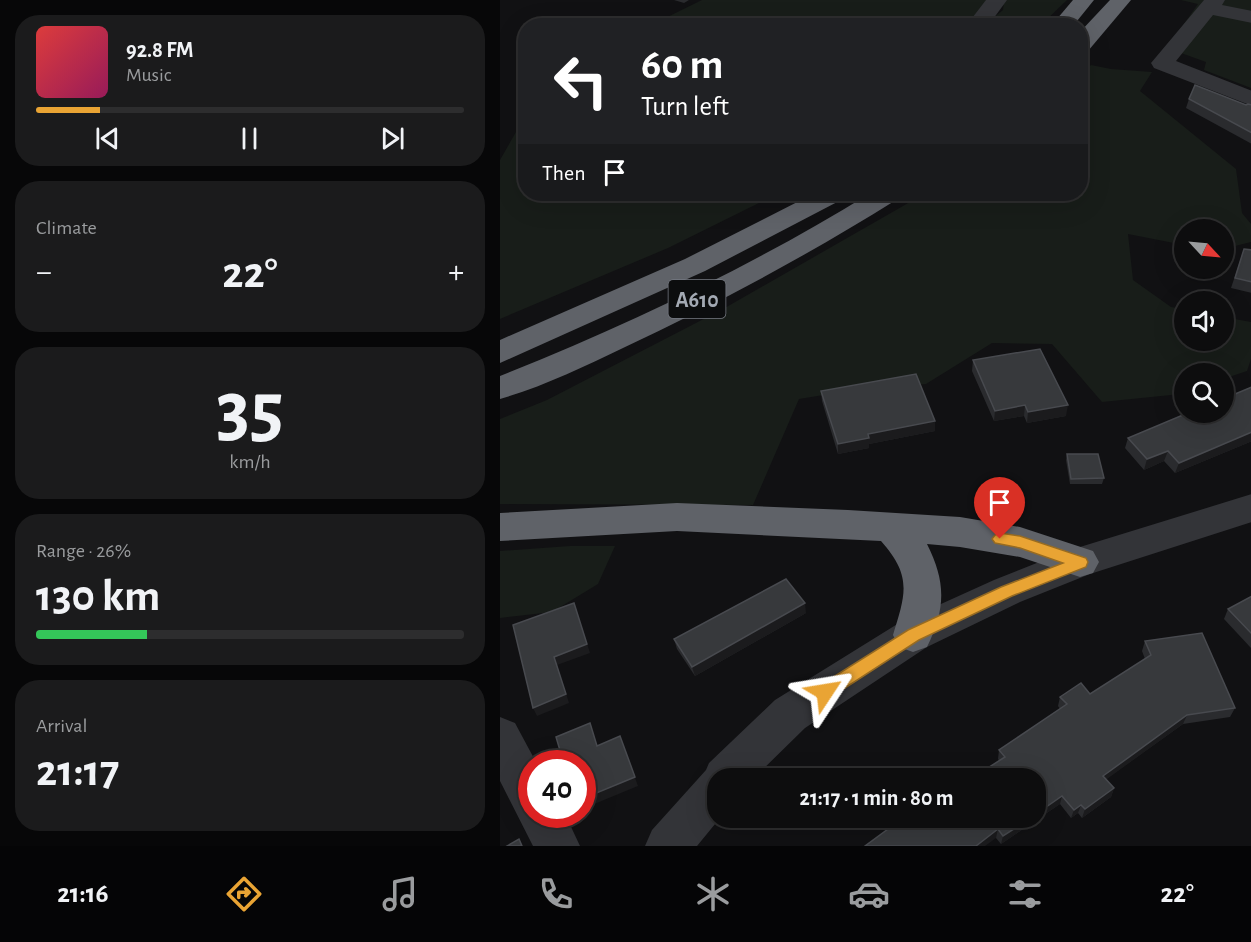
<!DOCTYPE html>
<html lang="en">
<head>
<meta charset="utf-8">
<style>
	body { margin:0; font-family:"Alegreya Sans",sans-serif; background:#1b1b1c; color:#f1f3f6; height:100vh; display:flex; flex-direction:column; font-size:22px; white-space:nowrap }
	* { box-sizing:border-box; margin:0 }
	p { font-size:20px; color:#9a9c9e }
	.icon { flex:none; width:33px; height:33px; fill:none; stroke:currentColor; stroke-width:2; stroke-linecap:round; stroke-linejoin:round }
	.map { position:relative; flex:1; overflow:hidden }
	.sheet { display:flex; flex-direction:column; gap:15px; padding:15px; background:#070708; width:500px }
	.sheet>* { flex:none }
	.hud { position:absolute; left:18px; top:18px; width:570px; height:183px; border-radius:24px; box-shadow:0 6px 24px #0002,0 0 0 2px #2d2d2e; background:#202124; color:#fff; overflow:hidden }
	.needle { width:39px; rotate:116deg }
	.tools { position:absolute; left:674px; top:219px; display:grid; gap:12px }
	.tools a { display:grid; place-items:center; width:60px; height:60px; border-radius:50%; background:#0d0d0e; box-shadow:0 6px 24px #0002,0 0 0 2px #2d2d2e; font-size:30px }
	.speed { position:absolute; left:18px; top:750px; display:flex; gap:12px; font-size:30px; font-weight:700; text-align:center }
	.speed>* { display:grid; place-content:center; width:78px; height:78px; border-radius:50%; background:#0d0d0e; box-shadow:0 6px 24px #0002,0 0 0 2px #2d2d2e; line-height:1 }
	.speed .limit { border:9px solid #d22; background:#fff; color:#111 }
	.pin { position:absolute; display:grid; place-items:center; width:51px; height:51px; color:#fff; margin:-62px -26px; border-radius:50% 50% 50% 0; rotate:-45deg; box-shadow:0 0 6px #0007 }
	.pin .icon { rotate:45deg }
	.me { position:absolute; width:66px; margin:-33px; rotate:57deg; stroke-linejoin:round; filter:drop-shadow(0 0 4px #0008) }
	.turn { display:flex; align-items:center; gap:21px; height:126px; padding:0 24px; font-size:27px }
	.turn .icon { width:78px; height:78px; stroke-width:2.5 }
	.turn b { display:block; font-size:42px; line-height:51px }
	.then { display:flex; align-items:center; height:57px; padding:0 24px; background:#0003; gap:12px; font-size:22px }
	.big { font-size:45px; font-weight:700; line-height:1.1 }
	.sheet .card { flex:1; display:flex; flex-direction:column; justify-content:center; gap:9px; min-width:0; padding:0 21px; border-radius:24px; background:#1b1b1c }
	.sheet .dial { align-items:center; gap:0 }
	.dial b { font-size:78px; line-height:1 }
	.song { display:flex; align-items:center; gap:18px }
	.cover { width:72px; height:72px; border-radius:9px; background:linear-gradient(135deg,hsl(0 70% 55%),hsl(330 70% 35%)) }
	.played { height:6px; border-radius:3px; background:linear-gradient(90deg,#e9a434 15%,#2d2d2e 15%) }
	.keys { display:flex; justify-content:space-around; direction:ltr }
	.heat { display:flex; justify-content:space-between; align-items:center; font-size:33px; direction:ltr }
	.charge { height:9px; border-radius:4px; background:linear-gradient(90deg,#34c759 26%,#2d2d2e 0) }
	.trip { position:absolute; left:207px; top:768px; width:339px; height:60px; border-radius:24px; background:#0d0d0e; box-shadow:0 6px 24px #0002,0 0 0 2px #2d2d2e; font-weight:700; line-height:60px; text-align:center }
	.menu { display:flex; height:96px; justify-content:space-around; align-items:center; background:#050506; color:#9a9c9e }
	.menu .icon { width:42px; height:42px }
	.menu .selected { color:#e9a434 }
	.menu b { font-size:27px; color:#f1f3f6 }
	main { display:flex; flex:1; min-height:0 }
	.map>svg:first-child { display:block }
	.green { fill:#181d19 }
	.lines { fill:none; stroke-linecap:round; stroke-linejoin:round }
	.minor { fill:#333438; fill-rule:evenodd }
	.highway { fill:#5f6268; fill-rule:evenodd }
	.wall { fill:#2a2b2e }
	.shaded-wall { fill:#1b1b1d }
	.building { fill:#37393c; stroke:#484a4f; stroke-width:1.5 }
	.route { fill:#e9a434; stroke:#976b22; stroke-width:1.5 }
	.labels { text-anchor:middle; stroke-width:6; stroke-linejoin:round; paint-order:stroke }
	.shield { fill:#0c0d0e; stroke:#767a82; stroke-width:1.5 }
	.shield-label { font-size:22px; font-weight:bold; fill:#a3a9b3 }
</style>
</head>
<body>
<main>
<section class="sheet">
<div class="card">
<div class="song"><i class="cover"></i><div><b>92.8 FM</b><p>Music</p></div></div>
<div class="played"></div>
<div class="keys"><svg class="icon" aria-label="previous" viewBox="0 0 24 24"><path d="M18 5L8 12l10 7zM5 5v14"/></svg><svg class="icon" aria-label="pause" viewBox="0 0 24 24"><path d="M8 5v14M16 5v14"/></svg><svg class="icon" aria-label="next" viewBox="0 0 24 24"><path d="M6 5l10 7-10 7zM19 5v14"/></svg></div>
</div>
<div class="card"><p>Climate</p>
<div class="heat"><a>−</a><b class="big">22°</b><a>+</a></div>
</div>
<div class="card dial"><b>35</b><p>km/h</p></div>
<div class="card"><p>Range · 26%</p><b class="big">130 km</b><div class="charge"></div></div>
<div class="card"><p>Arrival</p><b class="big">21:17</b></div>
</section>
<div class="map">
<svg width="752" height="846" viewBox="0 0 752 846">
	<rect width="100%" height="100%" fill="#111113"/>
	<g class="green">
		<path d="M202,0H492L468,25L149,26Z"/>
		<path d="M504,0H567L541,25H523L492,19L503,10Z"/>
		<path d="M681,0H751V88L704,70L706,62L667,48L698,4Z"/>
		<path d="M591,65L611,69L652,72L640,91L736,169L742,213L751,224V242L723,249V230H684V245L628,234L633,280L671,307L684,309V340H723V317L751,322V359L747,371L723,379V374H684V391L671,395L602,402L552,344L492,343L426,384L342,392L299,399L253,505L0,504V419L47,400L223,309L424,194H580L581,74Z"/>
		<path d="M25,116L26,194H277L168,248L0,319V160Z"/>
		<path d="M70,546H115L98,584L52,612L0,618V551Z"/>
	</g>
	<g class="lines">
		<g class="minor">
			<path d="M486,0H507L488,26H466Z"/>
			<path d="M704,0H725L722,5L752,11V23L713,15L676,61L752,91V106L654,68L651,63Z"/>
			<path d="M752,494V522L590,574L520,602L427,647L305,728L254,778H218V818H220L197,846H145L152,830L206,770L209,763L275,700L399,623L494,580L567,551Z"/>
			<path d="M0,717L15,723L37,764H32V814H65L80,846H33L0,781Z"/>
		</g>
		<g class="highway">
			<path d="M573,0H594L573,26H551Z"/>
			<path d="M610,0H631L588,51L580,52V32Z"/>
			<path d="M313,194H345L341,200L205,271L0,363V340L185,259Z"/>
			<path d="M369,194H400L396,200C308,255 217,304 123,348C83,367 42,387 0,399V376C128,325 252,266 369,194Z"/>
			<path d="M177,503L348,510L460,517L520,527L593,551L599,562L593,573L580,577L520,557L460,547L427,544C446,582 446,608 427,647L413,652L399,647L393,635C406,593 412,576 381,541L177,531L0,541V513Z"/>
		</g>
	</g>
	<g class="wall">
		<path d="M174,0H189L184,3Z"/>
		<path d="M689,99L752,105V144L686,108Z"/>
		<path d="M744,249L752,250V293L731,288Z"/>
		<path d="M473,360L566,416L527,423L524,416L494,421L472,371Z"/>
		<path d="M752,387V441L675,473L664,461L644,470L625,448L628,438Z"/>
		<path d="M321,391L435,421V431L369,444V448L338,454L322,401Z"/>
		<path d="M567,454L604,478L602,484H570L566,460Z"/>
		<path d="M752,596V649L724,619L728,609Z"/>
		<path d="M306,613L195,676L177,649L174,639Z"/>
		<path d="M645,641L735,708L730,717L683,724L606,779L614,788L611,797L582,818L578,813L571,818L560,804L501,844L496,838L367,843L536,818L498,759L499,750L560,709L558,706L560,697L590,694L645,659L642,651Z"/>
	</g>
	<g class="shaded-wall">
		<path d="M525,405L524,416L494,421L495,411Z"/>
		<path d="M568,405L566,416L527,423L528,412Z"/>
		<path d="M435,421V431L369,444V448L338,454V444L368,434Z"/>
		<path d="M752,426V441L675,473L679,463Z"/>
		<path d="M668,451L664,461L644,470L647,459Z"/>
		<path d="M74,603L90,653L57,665L69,703L37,716L33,708Z"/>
		<path d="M305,603L306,613L195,676L192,667Z"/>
		<path d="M687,715L683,724L600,784L603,776Z"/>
		<path d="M120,736L138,786L82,809V799Z"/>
		<path d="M614,788L611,797L582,818L585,809Z"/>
		<path d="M562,796L560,804L501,844L503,836L531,818H536V814Z"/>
		<path d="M581,805L578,813L571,818L574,810Z"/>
		<path d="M498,829L496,838L485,846H476Z"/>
	</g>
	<g class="building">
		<path d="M695,85L746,105L748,104L752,105V133L689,99Z"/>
		<path d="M744,249L752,250V282L735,278Z"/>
		<path d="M540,349L568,405L528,412L525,405L495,411L473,360Z"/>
		<path d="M416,374L435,421L368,434L369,438L338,444L321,391Z"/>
		<path d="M752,387V432L679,463L668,451L647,459L628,438L690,412H723V399Z"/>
		<path d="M567,454H598L604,478L571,479Z"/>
		<path d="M286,579L305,603L192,667L174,639Z"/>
		<path d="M752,596V634L728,609Z"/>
		<path d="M74,603L87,644L54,657L66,694L33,708L13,625Z"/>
		<path d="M702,633L735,708L687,715L603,776L614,788L585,809L581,805L574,810L562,796L536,814V778H472L505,757L499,750L567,704L560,697L581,683L590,694L651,655L645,641Z"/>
		<path d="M90,723L97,746L120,736L135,777L82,799V764H64L56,737Z"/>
		<path d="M403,818H531L503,836L498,829L476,846H365Z"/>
		<path d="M19,839L22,846H7Z"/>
	</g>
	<path class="route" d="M500,533L520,536L586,558L588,562L586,567L512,596L419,640L331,697L325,699L319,697L317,692L319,686L408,630L501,587L563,563L520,548L495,543L492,539L495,535Z"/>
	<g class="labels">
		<rect class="shield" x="168.5" y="280" width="57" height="38" rx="4.5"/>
		<g class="shield-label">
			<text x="197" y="307">A610</text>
		</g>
	</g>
</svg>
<div class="tools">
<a><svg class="needle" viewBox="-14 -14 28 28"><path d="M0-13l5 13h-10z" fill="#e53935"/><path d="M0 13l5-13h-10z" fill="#9a9c9e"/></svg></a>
<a><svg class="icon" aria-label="sound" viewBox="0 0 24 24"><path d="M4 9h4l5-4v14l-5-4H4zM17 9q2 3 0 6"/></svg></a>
<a><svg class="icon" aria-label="search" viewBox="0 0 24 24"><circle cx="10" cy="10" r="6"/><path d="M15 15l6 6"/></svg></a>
</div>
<div class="speed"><div class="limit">40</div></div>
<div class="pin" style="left:500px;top:539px;background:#d93025"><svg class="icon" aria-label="arrive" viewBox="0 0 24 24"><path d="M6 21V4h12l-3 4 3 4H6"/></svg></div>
<svg class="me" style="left:325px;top:692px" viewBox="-20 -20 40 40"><path d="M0-17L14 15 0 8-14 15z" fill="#e9a434" stroke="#fff" stroke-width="4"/></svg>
<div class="trip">21:17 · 1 min · 80 m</div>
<div class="hud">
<div class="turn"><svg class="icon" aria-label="left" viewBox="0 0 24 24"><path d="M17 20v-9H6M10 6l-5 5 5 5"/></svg><div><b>60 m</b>Turn left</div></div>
<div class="then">Then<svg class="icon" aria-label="arrive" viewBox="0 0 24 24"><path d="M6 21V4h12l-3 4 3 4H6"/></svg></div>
</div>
</div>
</main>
<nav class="menu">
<b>21:16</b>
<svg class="icon selected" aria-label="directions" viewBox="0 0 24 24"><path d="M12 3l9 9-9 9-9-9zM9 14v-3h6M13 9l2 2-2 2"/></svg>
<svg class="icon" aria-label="music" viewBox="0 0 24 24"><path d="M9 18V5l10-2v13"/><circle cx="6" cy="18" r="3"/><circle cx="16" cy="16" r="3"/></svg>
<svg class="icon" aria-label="phone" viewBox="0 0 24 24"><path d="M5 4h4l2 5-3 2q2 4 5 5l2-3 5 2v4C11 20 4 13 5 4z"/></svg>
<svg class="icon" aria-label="climate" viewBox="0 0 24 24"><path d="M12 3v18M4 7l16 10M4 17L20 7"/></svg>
<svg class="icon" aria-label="car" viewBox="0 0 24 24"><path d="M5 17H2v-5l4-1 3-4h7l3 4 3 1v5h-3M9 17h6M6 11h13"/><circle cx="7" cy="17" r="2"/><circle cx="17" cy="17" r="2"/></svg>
<svg class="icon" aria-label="filters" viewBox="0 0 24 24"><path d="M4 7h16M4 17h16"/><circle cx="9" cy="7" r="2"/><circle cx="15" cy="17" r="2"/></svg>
<b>22°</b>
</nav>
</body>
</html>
